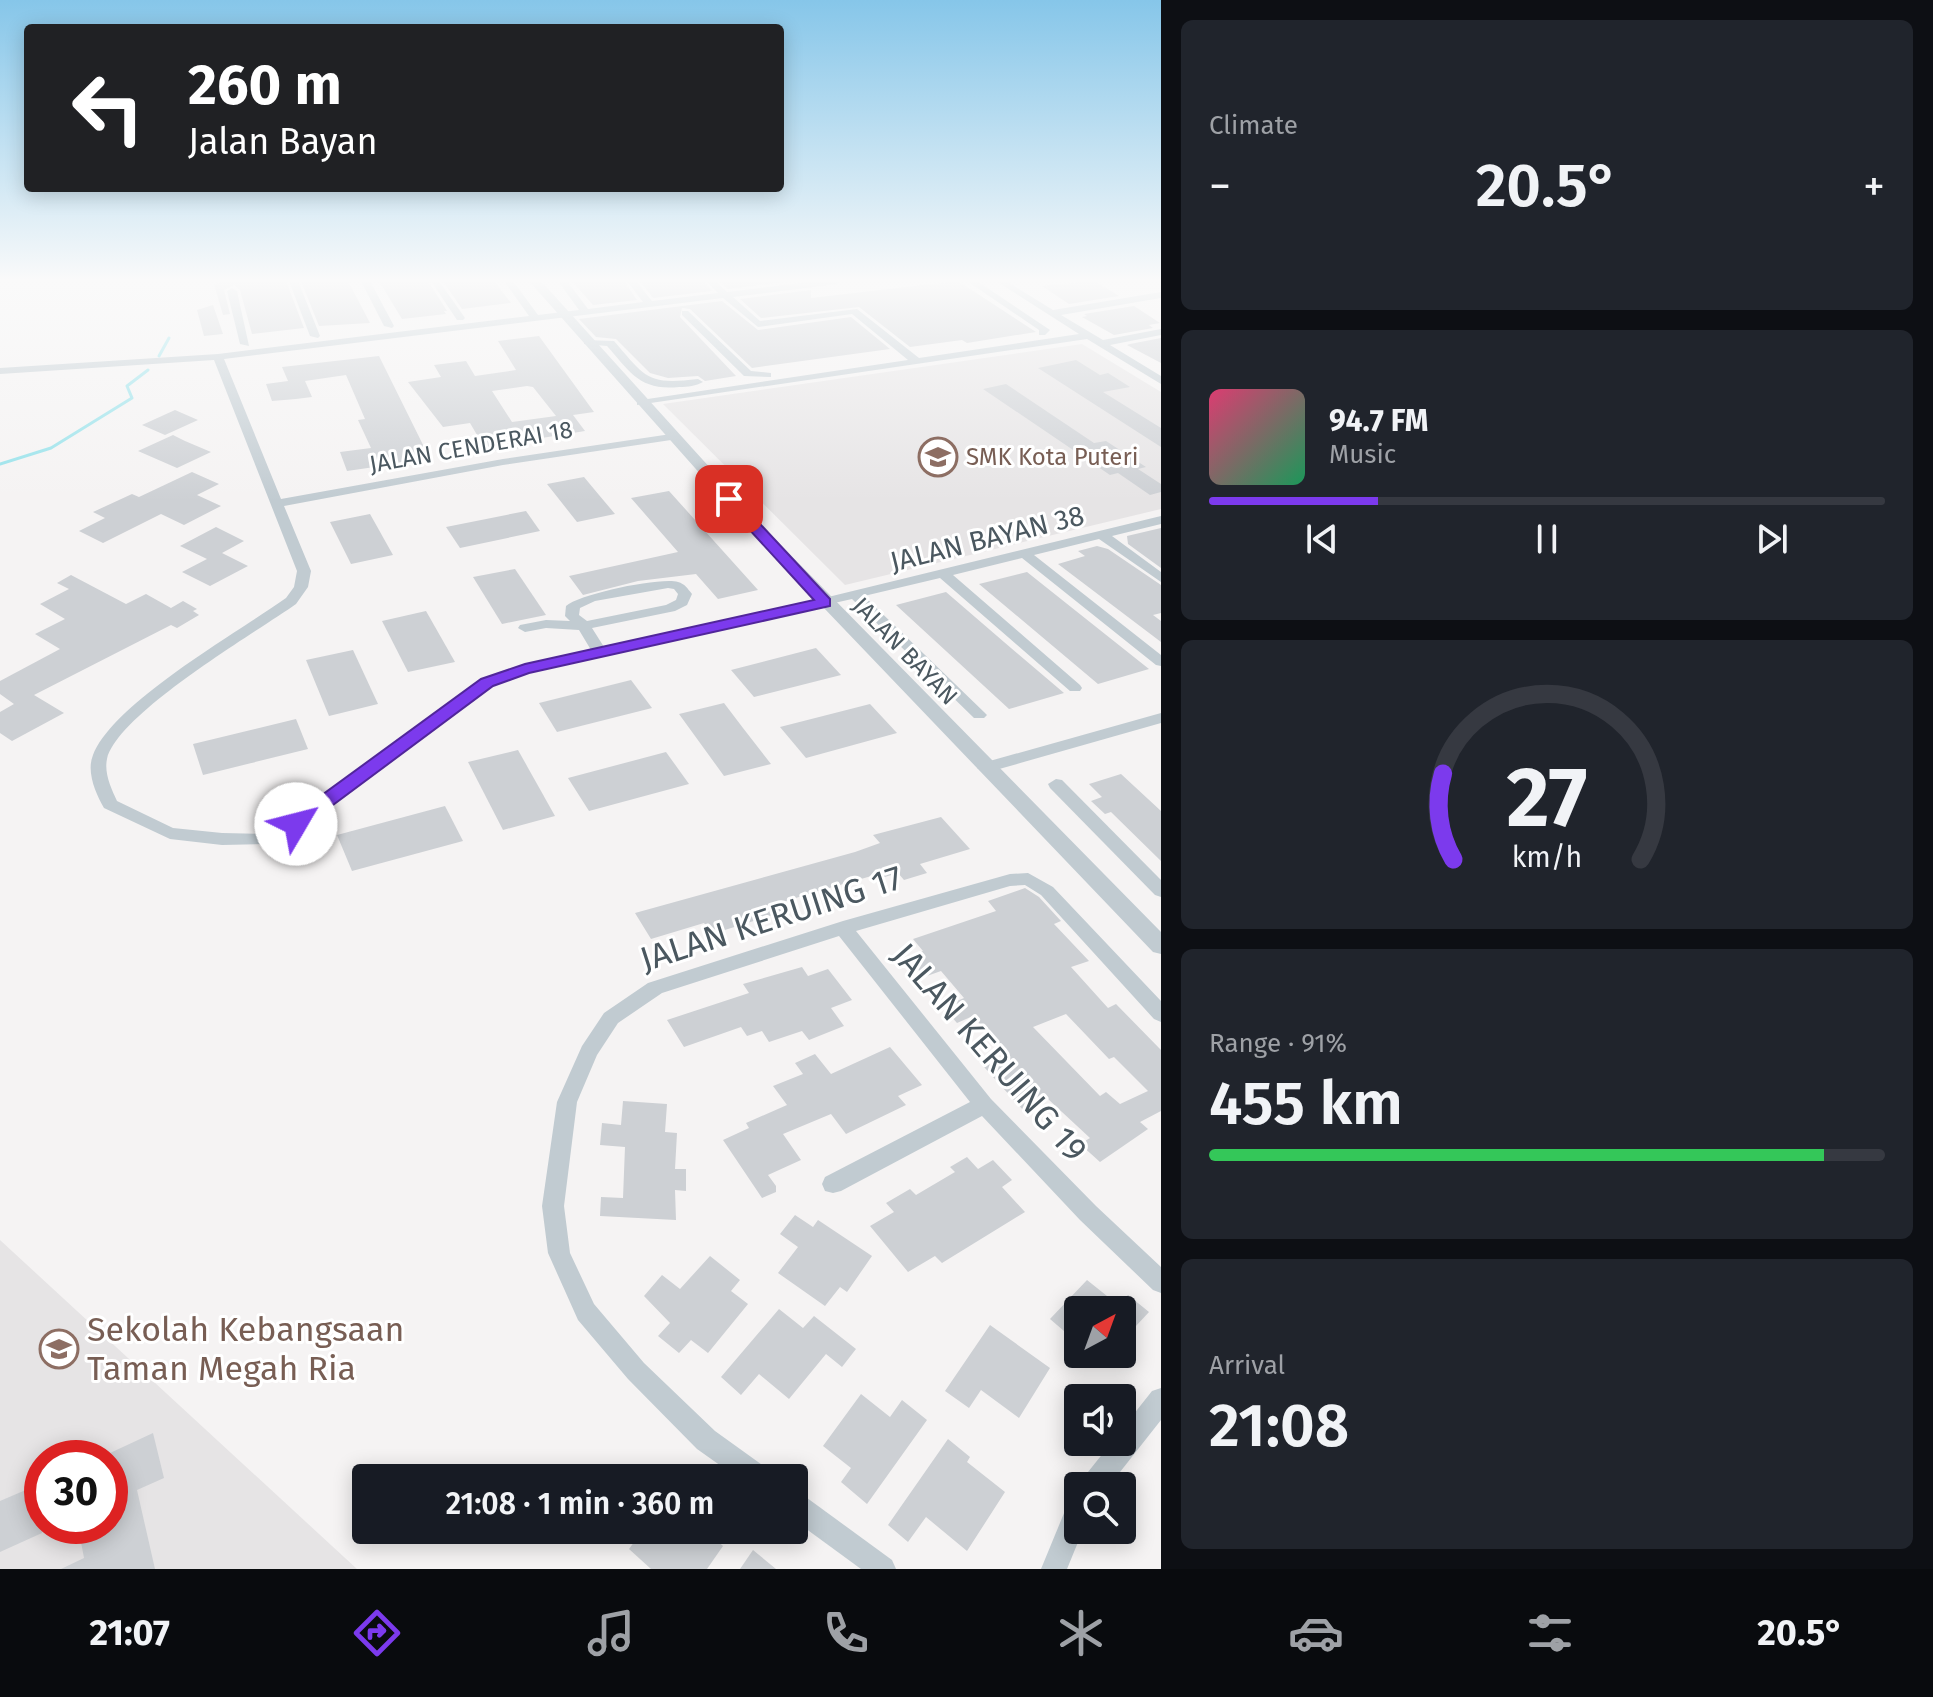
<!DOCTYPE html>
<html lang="en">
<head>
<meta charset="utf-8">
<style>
	body { margin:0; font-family:"Fira Sans",sans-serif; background:#20242c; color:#f1f3f6; height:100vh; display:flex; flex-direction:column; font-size:30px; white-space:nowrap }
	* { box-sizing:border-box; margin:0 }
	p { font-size:26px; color:#9ea1a6 }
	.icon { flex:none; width:44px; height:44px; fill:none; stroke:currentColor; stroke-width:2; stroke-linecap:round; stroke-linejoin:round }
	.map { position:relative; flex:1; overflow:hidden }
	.panel { display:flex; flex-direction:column; gap:20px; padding:20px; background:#0d0f14; width:772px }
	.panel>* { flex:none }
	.hud { position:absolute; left:24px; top:24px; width:760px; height:168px; border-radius:8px; box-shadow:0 4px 20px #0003; background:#202124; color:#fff; overflow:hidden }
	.needle { width:52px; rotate:41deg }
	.fabs { position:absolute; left:1064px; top:1296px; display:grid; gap:16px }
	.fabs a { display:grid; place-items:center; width:72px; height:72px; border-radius:8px; background:#171b24; box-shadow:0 4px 20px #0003; font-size:40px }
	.speed { position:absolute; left:24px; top:1440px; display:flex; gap:16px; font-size:40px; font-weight:700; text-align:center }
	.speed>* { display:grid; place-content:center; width:104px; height:104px; border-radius:50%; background:#171b24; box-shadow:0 4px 20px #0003; line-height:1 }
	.speed .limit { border:12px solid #d22; background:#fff; color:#111 }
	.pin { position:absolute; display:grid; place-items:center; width:68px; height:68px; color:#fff; margin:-34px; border-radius:16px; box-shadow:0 4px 12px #0006 }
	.me { position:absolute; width:88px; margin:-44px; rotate:53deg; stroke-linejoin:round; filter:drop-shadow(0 0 6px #0008) }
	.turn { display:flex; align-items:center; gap:28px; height:168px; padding:0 32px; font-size:36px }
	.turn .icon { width:104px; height:104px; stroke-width:2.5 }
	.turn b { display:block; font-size:56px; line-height:68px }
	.big { font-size:60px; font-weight:600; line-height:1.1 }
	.panel .widget { flex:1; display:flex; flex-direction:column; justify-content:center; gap:12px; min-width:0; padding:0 28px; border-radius:12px; background:#20242c }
	.panel .dial { align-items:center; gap:0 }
	.dial svg { height:208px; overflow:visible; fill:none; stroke:#363941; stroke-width:7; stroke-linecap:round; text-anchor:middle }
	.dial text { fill:#f1f3f6; stroke:none }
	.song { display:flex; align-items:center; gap:24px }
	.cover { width:96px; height:96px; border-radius:12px; background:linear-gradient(135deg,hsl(340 70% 55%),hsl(150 70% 35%)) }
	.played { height:8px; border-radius:4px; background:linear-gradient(90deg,#7c3aed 25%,#363941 25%) }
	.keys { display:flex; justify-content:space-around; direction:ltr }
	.heat { display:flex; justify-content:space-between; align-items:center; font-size:44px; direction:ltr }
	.charge { height:12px; border-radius:6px; background:linear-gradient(90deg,#34c759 91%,#363941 0) }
	.trip { position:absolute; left:352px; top:1464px; width:456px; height:80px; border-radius:8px; background:#171b24; box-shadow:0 4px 20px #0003; font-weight:600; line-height:80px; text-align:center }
	.dock { display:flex; height:128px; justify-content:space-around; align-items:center; background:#090b0e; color:#9ea1a6 }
	.dock .icon { width:56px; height:56px }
	.dock .current { color:#7c3aed }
	.dock b { font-size:36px; color:#f1f3f6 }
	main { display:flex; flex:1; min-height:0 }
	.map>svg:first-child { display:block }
	.education { fill:#e6e4e5; fill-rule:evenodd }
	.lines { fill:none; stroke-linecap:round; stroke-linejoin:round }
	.stream { stroke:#93e1ea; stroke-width:3 }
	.building { fill:#cdd0d4; fill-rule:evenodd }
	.minor { fill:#c1cbd1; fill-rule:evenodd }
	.tertiary { fill:#c1cbd1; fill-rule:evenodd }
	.route { fill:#7c3aed; stroke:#51269a; stroke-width:2 }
	.labels { text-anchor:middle; stroke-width:6; stroke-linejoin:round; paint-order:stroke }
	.far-street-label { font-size:24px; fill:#4b5860; stroke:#fff }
	.far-education-label { font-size:24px; fill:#785e54; stroke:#fff; text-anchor:start }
	.street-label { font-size:28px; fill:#4b5860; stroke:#fff }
	.near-street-label { font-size:34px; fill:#4b5860; stroke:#fff }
	.near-education-label { font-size:34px; fill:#785e54; stroke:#fff; text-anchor:start }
</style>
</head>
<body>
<main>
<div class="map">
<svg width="1161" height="1569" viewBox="0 0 1161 1569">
	<rect width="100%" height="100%" fill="#f5f3f3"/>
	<g class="education">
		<path d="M1082,344L1161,392V509L845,585L663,404Z"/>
		<path d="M0,1240L357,1569H0ZM42,1458H110V1526H42Z"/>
	</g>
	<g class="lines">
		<g class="stream">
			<path d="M159,356L169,338"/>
			<path d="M0,464L51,448L132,398L127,386L148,370"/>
		</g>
	</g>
	<g class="building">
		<path d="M223,281H286L304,328L252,334L240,290L234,285L224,290L230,314L223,315L214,284Z"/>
		<path d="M301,281H348L370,323L319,326Z"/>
		<path d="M379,281H428L447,311H444L446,314L402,319Z"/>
		<path d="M443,281H494L511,303L462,309Z"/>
		<path d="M572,281H624L637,300L593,305Z"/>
		<path d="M640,281H703L712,291L653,298Z"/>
		<path d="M719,281H793L728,289Z"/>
		<path d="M958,281L1036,332L967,343L962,340L910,347L859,307L761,318L740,299L811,290V298Z"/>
		<path d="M1089,281H1095L1119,296L1069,304L1042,286Z"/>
		<path d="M722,301L758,330L851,317L890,349L752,368L690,309L682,308L680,317L736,376L705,381L698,376L668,378L650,373L616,339L596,337L579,319Z"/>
		<path d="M213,305L223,334L204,336L197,310Z"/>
		<path d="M1134,306L1160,323L1149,325L1153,328L1114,335L1082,317L1087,316L1084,314Z"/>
		<path d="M539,336L594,412L573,415L585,431L517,442L521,448L487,452L470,423L443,427L408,382L441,377L434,365L466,361L475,376L516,370L498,341ZM527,386L533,387L556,416L512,422L492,391Z"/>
		<path d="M1161,338V363L1127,345L1130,344Z"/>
		<path d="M379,356L430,459L347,471L340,452L371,448L358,420L365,419L346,375L305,381L312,397L296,399L272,401L266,384L288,381L282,367Z"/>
		<path d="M1076,360L1100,375L1108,373L1130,387L1103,392L1161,428V447L1038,368Z"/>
		<path d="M1006,384L1094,443L1106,441L1146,467L1138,469L1161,484V492L1150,495L1118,473L1110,475L983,389Z"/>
		<path d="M175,410L198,420L165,435L142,425Z"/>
		<path d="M173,435L185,441L211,452L177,468L138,451Z"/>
		<path d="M192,472L219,484L197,495L221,506L184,525L161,514L103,543L79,531L105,518L93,512L132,494L139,497Z"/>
		<path d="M584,477L599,495L615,514L577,522L547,484Z"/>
		<path d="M669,491L758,590L718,599L696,574L638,581L583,595L569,576L678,552L631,498Z"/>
		<path d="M526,511L540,531L460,548L446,527Z"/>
		<path d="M370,514L393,555L351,564L330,522Z"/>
		<path d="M216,527L244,541L222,553L248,566L210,586L182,572L207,559L180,546Z"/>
		<path d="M1161,528V568L1128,544L1127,536Z"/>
		<path d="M1097,546L1108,549L1161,585V613L1153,615L1161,621V642L1058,564L1085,556L1078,551Z"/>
		<path d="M515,569L546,615L502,624L473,577Z"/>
		<path d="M1027,572L1076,611L1149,669L1098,684L979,584Z"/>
		<path d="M71,575L126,604L146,594L171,608L183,601L197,609L193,611L199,615L177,628L171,625L34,695L64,713L12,741L0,733V712L14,704L0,694V681L60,649L35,634L65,619L40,604L69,589L57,583Z"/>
		<path d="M946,592L1004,642L1064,693L1009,709L896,605Z"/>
		<path d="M426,611L455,662L408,672L382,621Z"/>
		<path d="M816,648L841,675L754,697L731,670Z"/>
		<path d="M353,650L378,704L329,716L306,660Z"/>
		<path d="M631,680L652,708L557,732L539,703Z"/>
		<path d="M724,703L743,728L771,764L724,776L679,714Z"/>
		<path d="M870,704L897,733L806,758L780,727Z"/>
		<path d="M296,719L308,749L203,775L193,744Z"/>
		<path d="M518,750L555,816L503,830L468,762Z"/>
		<path d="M666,752L689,784L589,811L568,778Z"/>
		<path d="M1121,774L1161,811V861L1111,812L1105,814L1091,801L1102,797L1089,784Z"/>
		<path d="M445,806L463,841L352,871L337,835Z"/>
		<path d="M941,817L970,849L920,864L927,873L904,880L898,873L878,879L875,875L822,890L776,904L782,912L712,934L704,923L651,939L635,913L855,852L880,843L873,835Z"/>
		<path d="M1025,888L1039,897L1061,921L1054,924L1089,961L1071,967L1108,1008L1116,1004L1161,1050V1111L1140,1122L1148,1129L1100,1162L1080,1144L1090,1138L1048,1099L1024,1111L984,1067L1007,1056L973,1016L957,1023L943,1007L964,998L941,971L924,977L908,956L923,951L913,939L996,911L988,901ZM1066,1014L1109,1059L1114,1057L1148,1091L1120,1104L1106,1092L1100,1096L1033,1027Z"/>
		<path d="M802,967L808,976L828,969L852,1000L831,1008L844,1026L809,1040L802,1031L769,1042L762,1031L747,1036L741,1027L684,1047L667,1020L749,993L743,984Z"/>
		<path d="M890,1047L922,1085L898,1096L906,1105L846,1134L831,1114L783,1134L801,1160L768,1175L776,1186V1192L762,1198L723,1140L749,1128L746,1123L787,1105L773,1086L803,1074L795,1063L815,1054L831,1074Z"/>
		<path d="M623,1101L667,1104L665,1132L677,1133L675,1169H686V1191L675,1190L676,1220L600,1216L601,1197L623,1198L625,1147L600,1145L602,1123L621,1125Z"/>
		<path d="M967,1157L978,1169L993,1160L1012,1180L1002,1187L1025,1212L942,1263L935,1256L908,1272L870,1226L894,1212L886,1203L910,1189L916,1195L955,1172L950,1167Z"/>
		<path d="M795,1215L813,1227L818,1220L872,1256L847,1292L840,1287L825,1306L778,1273L798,1247L780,1234Z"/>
		<path d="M710,1256L740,1280L731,1291L748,1304L708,1353L691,1340L679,1353L658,1336L670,1323L644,1296L662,1275L680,1289Z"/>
		<path d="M1087,1280L1122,1308V1301L1128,1295L1149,1312L1122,1341V1310H1078V1343L1050,1319Z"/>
		<path d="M779,1309L803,1328L814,1316L856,1349L842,1367L826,1354L789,1399L759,1374L741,1395L721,1377Z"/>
		<path d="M990,1325L1050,1368L1019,1418L981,1390L969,1408L945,1391Z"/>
		<path d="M861,1394L890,1417L902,1400L927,1420L867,1504L841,1482L851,1468L823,1446Z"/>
		<path d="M153,1433L164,1478L137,1490L155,1569H61L84,1558L78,1526H110V1453Z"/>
		<path d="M948,1439L970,1457L967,1462L1005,1492L967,1551L926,1517L908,1542L888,1525Z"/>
		<path d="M42,1483V1533L0,1552V1501Z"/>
		<path d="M643,1530H705L723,1546L707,1569H651L629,1549Z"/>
		<path d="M753,1550L776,1569H740Z"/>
	</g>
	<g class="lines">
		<g class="minor">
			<path d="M289,281H298L320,336L318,338L310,336Z"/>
			<path d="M361,281H370L394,326L392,328L384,326Z"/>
			<path d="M431,281H439L465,318L463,320H457Z"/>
			<path d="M504,281H513L538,315L579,310L558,281H567L588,309L643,302L627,281H636L652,301L718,293L706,281H715L727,292L816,281H841L837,284L733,297L760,321L857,309L919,358L1079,334L996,281H1006L1053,310L1161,292V298L1061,315L1103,340L1161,329V335L1110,345L1161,376V384L1087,339L637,405V401L641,400L908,360L852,314L758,327L723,298L224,359L281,499L503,459L671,434L677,437L671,440L503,465L284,506L311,571L308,587L296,604C255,633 118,713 107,759C104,773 111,788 117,801L173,828L222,833L261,834L290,820L482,679L520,666L591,650L579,630L546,628L525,632L518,628L520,625L546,620L570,621L565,616L566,606C580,594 660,577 678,582C685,584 687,588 692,594L687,605L675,611L592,628L604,647L824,598L1161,516V524L1112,536L1161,572V582L1099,539L1034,555L1161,655V666L1156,665L1022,558L953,575L1080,685L1082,688L1080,691H1070L940,578L864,596L984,712L987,715L984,718H974L852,599L529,672L492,685L302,828L269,844L222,845L170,839L104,808C96,794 86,772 93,755C114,702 237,633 286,598L294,587L297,571L214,360L0,374V368L218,354L529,316ZM668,588L674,589L678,594L676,600L666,605L587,621L579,615L580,608L595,601Z"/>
			<path d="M967,281H977L1050,330L1045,335H1039V330Z"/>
			<path d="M232,288L237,291L249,346L240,344L227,291Z"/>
			<path d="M682,311H688L751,371L771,373V377L744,376L682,315Z"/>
			<path d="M584,340L614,341C646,378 647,385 698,379L703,382C696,386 688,387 679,387C640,391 630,372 607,346L584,344Z"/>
			<path d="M1161,713V723L985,773L977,768L979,764Z"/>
			<path d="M1056,779L1062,780L1161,880V897L1155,895L1050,788L1048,784Z"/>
			<path d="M1028,873L1053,887L1161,1001V1022L1154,1019L1041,895L1025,885L1010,886L856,931L991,1099L1096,1206L1161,1267V1293L1153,1290L1080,1220L982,1116L841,1191L833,1193L825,1191L822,1184L825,1177L970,1102L839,936L662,993L618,1023L597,1055L577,1102L564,1206L570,1253L594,1304L644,1363L715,1431L768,1469L772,1478H738L697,1449L628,1379L578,1320L548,1253L542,1206L557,1102L582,1046L604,1013L648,983L843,921L1010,874Z"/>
			<path d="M1161,1388V1420L1109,1486H1080L1084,1477L1112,1442H1122V1429L1152,1391Z"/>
			<path d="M794,1491L803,1495L892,1560L896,1569H861L794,1520Z"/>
			<path d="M1078,1497V1530H1083L1067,1569H1041L1069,1501Z"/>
		</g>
		<path class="tertiary" d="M529,281H541L769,533L1161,932V954L1153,952L758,539Z"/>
	</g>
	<linearGradient id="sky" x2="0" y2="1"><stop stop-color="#86c6e9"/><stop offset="0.56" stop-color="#fafafa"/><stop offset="1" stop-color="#fafafa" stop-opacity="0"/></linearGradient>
	<rect width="1161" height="501" fill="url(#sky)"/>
	<path class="route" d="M729,495L734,496L830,599V606L529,673L493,686L302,828H289L286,824L289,819L481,679L525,664L814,600L724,502L722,499Z"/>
	<defs>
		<g id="school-ring" transform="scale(2)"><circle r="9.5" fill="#fff" stroke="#8d6e63" stroke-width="1.5"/><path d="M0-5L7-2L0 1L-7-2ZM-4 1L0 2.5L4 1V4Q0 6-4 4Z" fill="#8d6e63"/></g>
	</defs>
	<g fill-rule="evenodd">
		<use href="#school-ring" x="938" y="457"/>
		<use href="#school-ring" x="59" y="1349"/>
	</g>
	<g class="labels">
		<g class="far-street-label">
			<text transform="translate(471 447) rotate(-10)" y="8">JALAN CENDERAI 18</text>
			<text transform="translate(905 651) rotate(46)" y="8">JALAN BAYAN</text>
		</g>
		<g class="far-education-label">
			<text x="966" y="465">SMK Kota Puteri</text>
		</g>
		<g class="street-label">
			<text transform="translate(987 538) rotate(-14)" y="10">JALAN BAYAN 38</text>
		</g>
		<g class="near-street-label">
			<text transform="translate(771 918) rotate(-18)" y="12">JALAN KERUING 17</text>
			<text transform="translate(990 1052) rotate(49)" y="12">JALAN KERUING 19</text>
		</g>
		<g class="near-education-label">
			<text x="87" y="1341">Sekolah Kebangsaan<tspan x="87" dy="39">Taman Megah Ria</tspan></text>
		</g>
	</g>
</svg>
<div class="fabs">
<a><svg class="needle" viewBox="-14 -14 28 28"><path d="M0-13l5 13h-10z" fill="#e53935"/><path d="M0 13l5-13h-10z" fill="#9ea1a6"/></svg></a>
<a><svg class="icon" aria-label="sound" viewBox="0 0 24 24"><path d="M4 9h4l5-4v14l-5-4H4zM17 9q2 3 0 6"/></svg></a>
<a><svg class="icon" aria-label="search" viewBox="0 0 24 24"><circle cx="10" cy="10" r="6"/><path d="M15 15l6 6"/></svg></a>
</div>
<div class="speed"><div class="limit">30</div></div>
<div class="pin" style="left:729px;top:499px;background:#d93025"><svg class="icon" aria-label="arrive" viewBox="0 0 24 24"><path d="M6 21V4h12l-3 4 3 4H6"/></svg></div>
<svg class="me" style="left:296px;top:824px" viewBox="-20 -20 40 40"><circle r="19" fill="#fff"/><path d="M0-13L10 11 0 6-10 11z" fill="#7c3aed"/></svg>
<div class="trip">21:08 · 1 min · 360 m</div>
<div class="hud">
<div class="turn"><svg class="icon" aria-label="left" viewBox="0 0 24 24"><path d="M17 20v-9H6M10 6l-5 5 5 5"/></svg><div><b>260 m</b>Jalan Bayan</div></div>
</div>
</div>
<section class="panel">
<div class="widget"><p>Climate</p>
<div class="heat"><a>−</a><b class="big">20.5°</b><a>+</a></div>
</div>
<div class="widget">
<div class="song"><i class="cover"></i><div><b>94.7 FM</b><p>Music</p></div></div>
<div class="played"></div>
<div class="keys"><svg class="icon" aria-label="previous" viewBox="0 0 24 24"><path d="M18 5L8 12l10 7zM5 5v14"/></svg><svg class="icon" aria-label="pause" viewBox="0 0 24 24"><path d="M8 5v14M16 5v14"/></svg><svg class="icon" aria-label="next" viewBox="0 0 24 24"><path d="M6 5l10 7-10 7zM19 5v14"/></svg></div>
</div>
<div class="widget dial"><svg viewBox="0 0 100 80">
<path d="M14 69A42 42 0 1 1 86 69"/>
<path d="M14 69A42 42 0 0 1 10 36" stroke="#7c3aed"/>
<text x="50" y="56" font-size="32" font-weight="700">27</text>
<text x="50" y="72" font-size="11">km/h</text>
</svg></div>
<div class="widget"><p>Range · 91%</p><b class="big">455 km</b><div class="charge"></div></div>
<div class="widget"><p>Arrival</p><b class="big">21:08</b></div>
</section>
</main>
<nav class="dock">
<b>21:07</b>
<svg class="icon current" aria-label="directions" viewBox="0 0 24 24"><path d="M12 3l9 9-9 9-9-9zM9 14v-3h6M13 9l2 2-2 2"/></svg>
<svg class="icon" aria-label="music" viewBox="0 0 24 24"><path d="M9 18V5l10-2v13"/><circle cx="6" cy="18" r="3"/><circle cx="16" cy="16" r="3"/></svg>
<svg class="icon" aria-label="phone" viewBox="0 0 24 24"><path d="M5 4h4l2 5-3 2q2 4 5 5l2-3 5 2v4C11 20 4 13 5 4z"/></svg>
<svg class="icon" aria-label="climate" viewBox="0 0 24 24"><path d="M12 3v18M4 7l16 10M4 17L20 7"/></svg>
<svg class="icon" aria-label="car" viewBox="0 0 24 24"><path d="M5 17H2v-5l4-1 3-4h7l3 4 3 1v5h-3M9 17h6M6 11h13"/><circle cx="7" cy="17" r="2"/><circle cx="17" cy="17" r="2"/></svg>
<svg class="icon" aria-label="filters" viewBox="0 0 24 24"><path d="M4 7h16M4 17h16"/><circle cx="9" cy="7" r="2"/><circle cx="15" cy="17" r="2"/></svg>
<b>20.5°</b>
</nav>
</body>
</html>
